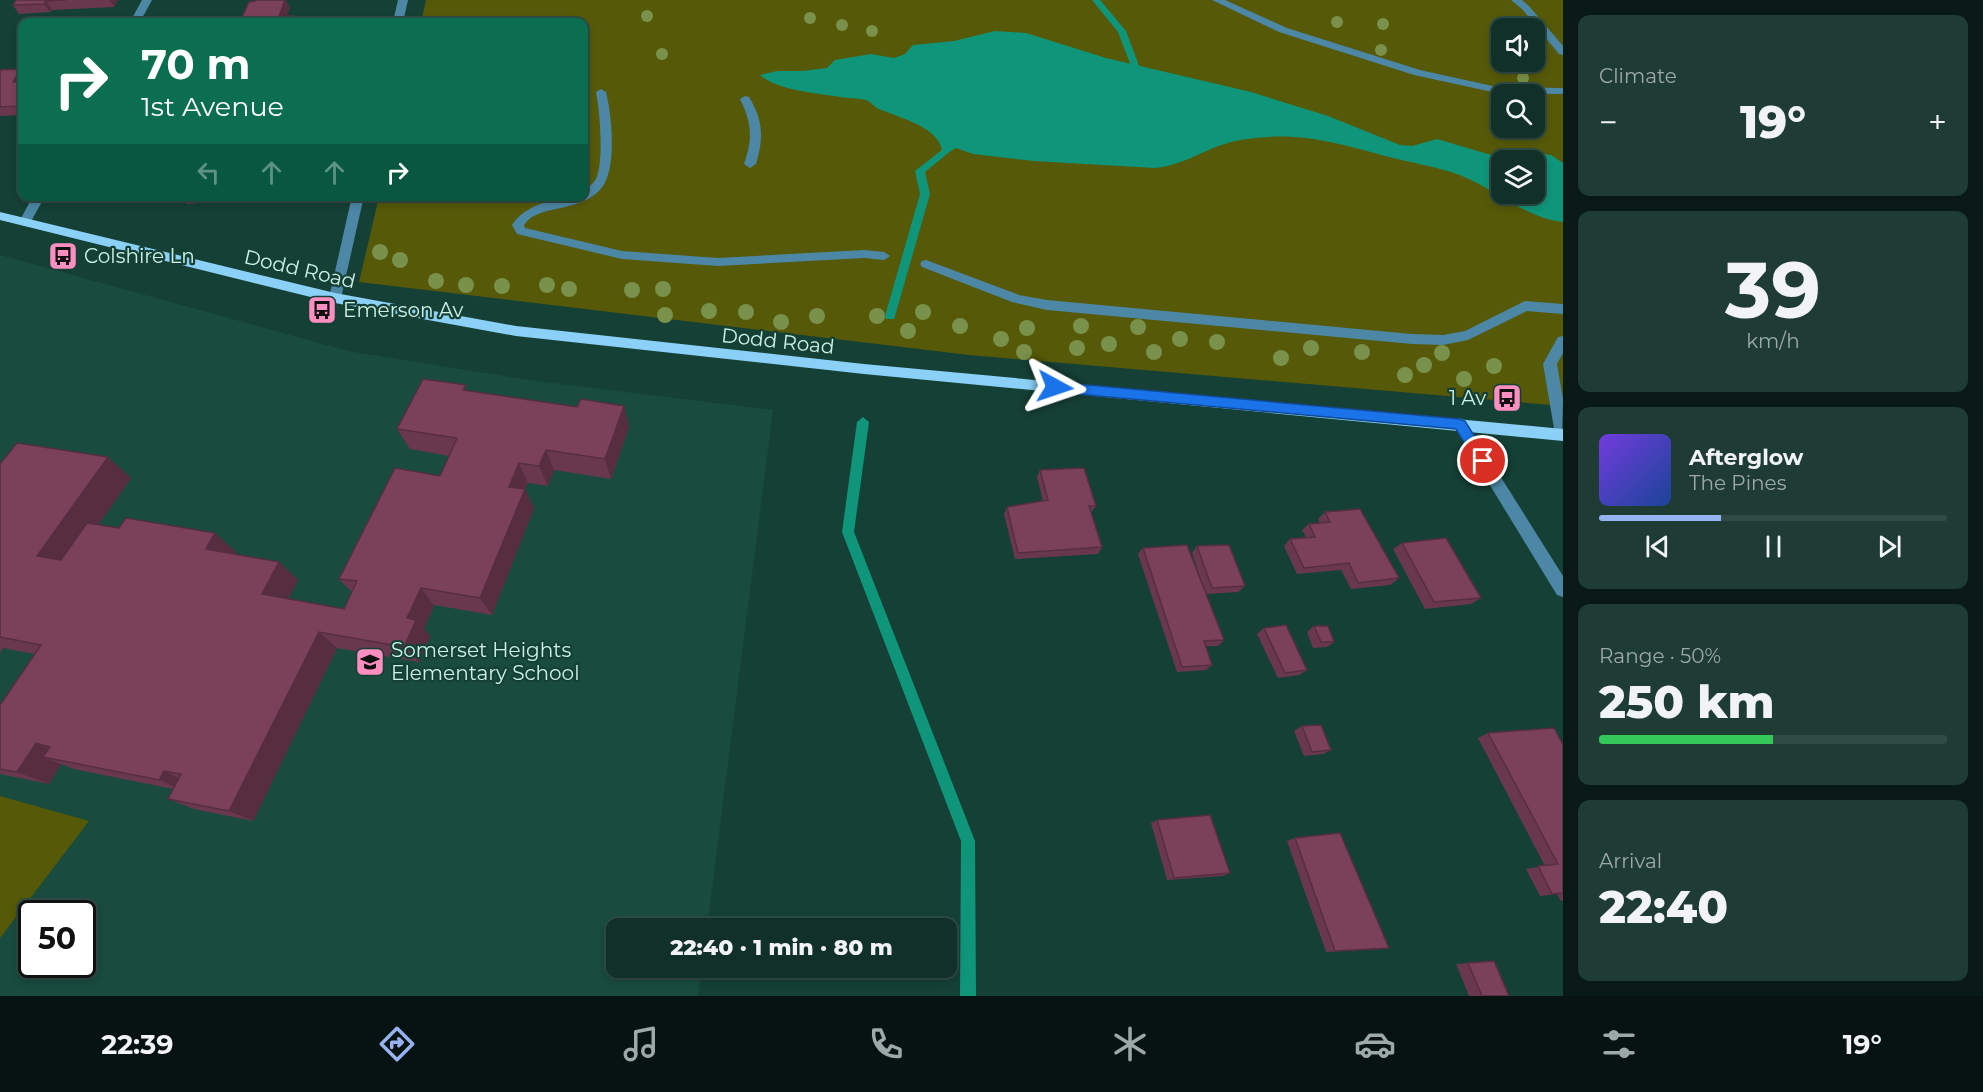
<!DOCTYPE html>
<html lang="en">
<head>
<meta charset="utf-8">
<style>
	body { margin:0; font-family:Montserrat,sans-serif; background:#1e3c34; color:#f1f3f6; height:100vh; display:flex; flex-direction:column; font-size:22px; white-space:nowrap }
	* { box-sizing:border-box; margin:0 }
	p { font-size:20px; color:#9ca9a8 }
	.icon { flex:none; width:33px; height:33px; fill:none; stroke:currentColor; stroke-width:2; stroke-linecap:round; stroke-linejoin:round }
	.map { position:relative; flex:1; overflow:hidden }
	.drawer { display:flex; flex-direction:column; gap:15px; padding:15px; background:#091a16; width:420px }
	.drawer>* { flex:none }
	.banner { position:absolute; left:18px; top:18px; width:570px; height:183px; border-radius:12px; box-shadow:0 3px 9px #0003,0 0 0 2px #304b45; background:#0b6e4f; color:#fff; overflow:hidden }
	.tools { position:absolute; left:1491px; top:18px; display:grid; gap:12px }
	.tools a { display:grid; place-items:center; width:54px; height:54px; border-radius:12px; background:#103028; box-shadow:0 3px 9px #0003,0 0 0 2px #304b45; font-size:30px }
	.speed { position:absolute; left:18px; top:900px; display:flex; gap:12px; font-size:30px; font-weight:700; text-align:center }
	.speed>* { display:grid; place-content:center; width:78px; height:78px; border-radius:50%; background:#103028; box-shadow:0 3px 9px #0003,0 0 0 2px #304b45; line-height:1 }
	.speed .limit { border:3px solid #111; border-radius:9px; background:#fff; color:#111 }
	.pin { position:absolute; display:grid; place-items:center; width:51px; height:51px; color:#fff; margin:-26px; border:3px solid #fff; border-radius:50%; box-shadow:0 2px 6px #0007 }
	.me { position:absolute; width:66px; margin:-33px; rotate:95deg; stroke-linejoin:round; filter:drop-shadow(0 0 4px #0008) }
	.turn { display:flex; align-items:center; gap:21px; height:126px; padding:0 24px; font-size:27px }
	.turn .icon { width:78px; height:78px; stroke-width:2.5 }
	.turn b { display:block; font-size:42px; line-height:51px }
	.lanes { display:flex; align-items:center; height:57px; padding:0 24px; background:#0003; justify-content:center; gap:30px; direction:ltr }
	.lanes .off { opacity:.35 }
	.big { font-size:45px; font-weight:800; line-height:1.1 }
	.drawer .card { flex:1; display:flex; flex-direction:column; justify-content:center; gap:9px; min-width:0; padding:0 21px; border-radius:12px; background:#1e3c34 }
	.drawer .dial { align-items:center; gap:0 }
	.dial b { font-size:78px; line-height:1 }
	.song { display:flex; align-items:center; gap:18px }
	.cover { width:72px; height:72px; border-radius:9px; background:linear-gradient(135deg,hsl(260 70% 55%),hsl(220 70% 35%)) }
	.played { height:6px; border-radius:3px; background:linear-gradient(90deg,#95b2f1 35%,#304b45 35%) }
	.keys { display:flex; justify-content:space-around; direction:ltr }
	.heat { display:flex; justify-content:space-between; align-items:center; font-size:33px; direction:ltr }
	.charge { height:9px; border-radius:4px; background:linear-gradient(90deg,#34c759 50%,#304b45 0) }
	.trip { position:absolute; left:606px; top:918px; width:351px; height:60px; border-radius:12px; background:#103028; box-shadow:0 3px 9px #0003,0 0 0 2px #304b45; font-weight:800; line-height:60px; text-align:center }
	.tabs { display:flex; height:96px; justify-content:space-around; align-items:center; background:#061310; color:#9ca9a8 }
	.tabs .icon { width:42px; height:42px }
	.tabs .selected { color:#95b2f1 }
	.tabs b { font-size:27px; color:#f1f3f6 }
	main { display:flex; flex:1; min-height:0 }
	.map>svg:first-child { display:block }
	.built { fill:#194b3e; fill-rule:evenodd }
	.green { fill:#555908; fill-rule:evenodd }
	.water { fill:#0f9579; fill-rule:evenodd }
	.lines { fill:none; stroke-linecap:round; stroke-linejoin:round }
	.stream { fill:#0f9579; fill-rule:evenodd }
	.minor { fill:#4c87a6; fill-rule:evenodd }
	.major { fill:#8bd1f7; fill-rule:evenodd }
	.tree { fill:#79914a }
	.wall { fill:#6a384e }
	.shaded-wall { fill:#562e40 }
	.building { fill:#7b415b; stroke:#562e40; stroke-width:1.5 }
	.route { fill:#1a73e8; stroke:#114b97; stroke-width:1.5 }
	.labels { text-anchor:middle; stroke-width:4.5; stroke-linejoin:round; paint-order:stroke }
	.poi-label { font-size:20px; fill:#cbf1e4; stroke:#154035; text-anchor:start }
	.street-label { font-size:20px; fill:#cbf1e4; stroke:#154035 }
</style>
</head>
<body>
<main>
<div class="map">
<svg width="1563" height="996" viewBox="0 0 1563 996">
	<rect width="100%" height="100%" fill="#154035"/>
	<path class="built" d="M0,255L348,351L528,380L773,410L707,928H616V968H702L698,996H0ZM32,914H82V964H32Z"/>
	<g class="green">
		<path d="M426,0H1563V406L969,355L359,282L379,197L584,196V22H421ZM1502,28H1534V62H1502ZM1502,94H1534V128H1502ZM1502,160H1534V194H1502Z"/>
		<path d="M0,796L89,821L0,938Z"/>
	</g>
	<path class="water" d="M995,31L1026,33L1106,58L1251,92L1328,116L1400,145L1412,146L1437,139L1491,155H1504L1519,150L1539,153L1551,155L1563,163V222C1521,217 1490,184 1451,172C1432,166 1413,163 1393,158C1339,144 1299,130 1241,140C1209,145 1187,165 1155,168L1033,161L973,154L956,148L947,153L942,151C940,127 897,117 879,109C874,107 872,103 868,101C862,98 855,99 849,98C824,94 778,91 760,75L777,71H802L827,68L835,60L871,54L894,58L905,54L913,45L954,41ZM1502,160H1534V194H1502Z"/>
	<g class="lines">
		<g class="stream">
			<path d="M1092,0H1100L1126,31L1144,79L1143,81L1136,79L1118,32Z"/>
			<path d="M956,139L960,142L959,144L925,172L930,194L895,316L894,319H886L885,316L920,194L915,171Z"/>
			<path d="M863,417L869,422L854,532L975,841L976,996H960L961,841L842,532L857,422Z"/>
		</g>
		<g class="minor">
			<path d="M142,0H152L140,22H130Z"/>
			<path d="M398,0H408L403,22H393Z"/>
			<path d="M1212,0H1225L1287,28L1420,70L1497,87L1563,88V94L1497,93L1414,75L1279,32Z"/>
			<path d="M1511,0H1522L1529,6L1563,46V55L1559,54L1523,10Z"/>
			<path d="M601,89L606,92C612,116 618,173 599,191C589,201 574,205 561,208C547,211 532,213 524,225L525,228L622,251L718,258L864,250L884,252L890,256L884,260L864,258L718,266L622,259L517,234L512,225C525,204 560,196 584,196V191C590,186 596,182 598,173C603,155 600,111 596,92Z"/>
			<path d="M745,96L749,97C763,120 764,138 756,164L750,168L744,164C753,139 752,123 740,99Z"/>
			<path d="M33,196H45L29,225H21L19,222Z"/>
			<path d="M352,196H364L341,298L335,303L329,298Z"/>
			<path d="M926,260L1019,295L1047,300L1412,334L1443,335L1465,331L1525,301L1563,304V314L1527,311L1468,340L1443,345L1412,344L1047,310L1012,302L922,267L920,264L922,261Z"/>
			<path d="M1563,336V353L1557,364L1563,399L1562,440L1557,438L1555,434L1543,364L1558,337Z"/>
			<path d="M1460,418L1465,420L1563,576V597L1557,595L1455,428L1453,424L1455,420Z"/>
		</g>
		<path class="major" d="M0,212L335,293L516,326L864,364L1563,429V441L864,374L516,336L335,303L0,220Z"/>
	</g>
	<g class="tree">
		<circle cx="647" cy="16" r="6"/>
		<circle cx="810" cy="18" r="6"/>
		<circle cx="1337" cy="22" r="6"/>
		<circle cx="1383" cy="24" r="6"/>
		<circle cx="842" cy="25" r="6"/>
		<circle cx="872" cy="31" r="6"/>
		<circle cx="1381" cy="50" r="6"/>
		<circle cx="662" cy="54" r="6"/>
		<circle cx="1523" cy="78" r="6"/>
		<circle cx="380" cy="252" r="8"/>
		<circle cx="400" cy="260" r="8"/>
		<circle cx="436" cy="281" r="8"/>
		<circle cx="466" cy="285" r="8"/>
		<circle cx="547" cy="285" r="8"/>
		<circle cx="502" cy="286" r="8"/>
		<circle cx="569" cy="289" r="8"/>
		<circle cx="663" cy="289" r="8"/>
		<circle cx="632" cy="290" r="8"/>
		<circle cx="709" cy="311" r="8"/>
		<circle cx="746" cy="312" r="8"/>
		<circle cx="923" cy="312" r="8"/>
		<circle cx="665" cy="315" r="8"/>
		<circle cx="817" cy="316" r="8"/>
		<circle cx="877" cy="316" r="8"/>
		<circle cx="781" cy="322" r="8"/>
		<circle cx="960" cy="326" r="8"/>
		<circle cx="1081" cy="326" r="8"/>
		<circle cx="1138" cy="327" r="8"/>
		<circle cx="1027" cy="328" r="8"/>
		<circle cx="908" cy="331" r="8"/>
		<circle cx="1001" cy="339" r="8"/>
		<circle cx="1180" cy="339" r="8"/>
		<circle cx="1217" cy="342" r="8"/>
		<circle cx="1109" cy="344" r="8"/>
		<circle cx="1077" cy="348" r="8"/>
		<circle cx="1311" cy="348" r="8"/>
		<circle cx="1024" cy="352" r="8"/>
		<circle cx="1154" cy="352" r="8"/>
		<circle cx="1362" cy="352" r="8"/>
		<circle cx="1442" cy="353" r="8"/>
		<circle cx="1281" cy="358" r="8"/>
		<circle cx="1424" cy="365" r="8"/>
		<circle cx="1494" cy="366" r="8"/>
		<circle cx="1405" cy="375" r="8"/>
		<circle cx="1464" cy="379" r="8"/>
	</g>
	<g class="wall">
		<path d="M16,0H118L114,7L52,10L50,12L19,14L13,5Z"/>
		<path d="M0,70L22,71V115L0,116Z"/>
		<path d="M182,196H230L228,201L187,204Z"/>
		<path d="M468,391L577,407L624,406L629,427L611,479L554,470L548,486L528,483L525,490L534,508L492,615L434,605L424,629L430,636L419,662L337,648L253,821L194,809L168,799L173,789L74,769L61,764L49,784L0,774V705L35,654L3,648L0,653V464L131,478L98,525L236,552L234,554L279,562L298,580L288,599L344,609L352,592L339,579L440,476L449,456L410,449L397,429Z"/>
		<path d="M1040,470L1096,506L1091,512L1102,547L1098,554L1015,559L1004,514L1007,507L1043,501L1037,477Z"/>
		<path d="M1325,512L1399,578L1390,585L1351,589L1341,570L1297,574L1284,546L1290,539L1306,537L1302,530L1309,524L1320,523L1318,519Z"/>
		<path d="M1402,543L1481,598L1471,604L1425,609L1393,549Z"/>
		<path d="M1197,546L1245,586L1238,592L1206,594L1224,640L1218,646H1206L1212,665L1206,670L1177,672L1138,554L1143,548L1205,592L1192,553Z"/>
		<path d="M1314,626L1334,642L1327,647L1313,648L1307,632Z"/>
		<path d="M1264,628L1307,670L1299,675L1278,678L1257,634Z"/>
		<path d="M1302,726L1331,750L1323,754L1304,756L1294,731Z"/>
		<path d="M1488,733L1563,745V901H1561L1557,894L1540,896L1526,869L1545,866L1478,738Z"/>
		<path d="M1157,820L1230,873L1223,876L1167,880L1151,823Z"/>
		<path d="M1295,838L1389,948L1378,949L1326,952L1287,841Z"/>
		<path d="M1468,963L1509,996H1469L1456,964Z"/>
	</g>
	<g class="shaded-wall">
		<path d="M110,0H118L114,7Z"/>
		<path d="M286,0L290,8L284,22L279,16Z"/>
		<path d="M46,1L52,10L50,12L44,4Z"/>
		<path d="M294,16L297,22H291Z"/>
		<path d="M21,69L22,71V86L13,82Z"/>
		<path d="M22,100V111L18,106Z"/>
		<path d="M225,196H230L228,201Z"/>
		<path d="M624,406L629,427L611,479L605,459Z"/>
		<path d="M546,450L554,470L548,486L539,466Z"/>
		<path d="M108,457L131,478L64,574L37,556Z"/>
		<path d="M519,463L528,483L525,490L534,508L492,615L480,598L509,487Z"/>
		<path d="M215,533L236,552L227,567L206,549Z"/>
		<path d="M279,562L298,580L282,611L262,594Z"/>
		<path d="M421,588L434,605L424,629L430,636L419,662L404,647L407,618Z"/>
		<path d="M319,632L337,648L253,821L229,811Z"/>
		<path d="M36,743L67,756L43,757L61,764L49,784L17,772Z"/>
		<path d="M164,771L190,783L186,791L159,780Z"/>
	</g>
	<g class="building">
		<path d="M16,0H66L46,1L44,4L13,5Z"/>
		<path d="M256,0H285L279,16H294L291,22H240L249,2L255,1Z"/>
		<path d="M21,69L13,82L22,81V100L18,106L0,107V70Z"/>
		<path d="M423,379L466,385L463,390L577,407L581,399L624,406L605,459L546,450L539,466L519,463L509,487L525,489L480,598L421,588L407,618L416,620L404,647L319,632L229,811L168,799L181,774L164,771L159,780L43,757L50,747L36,743L17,772L0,769V705L41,645L0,637V464L17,443L108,457L37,556L61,560L87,523L119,528L126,518L215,533L206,549L279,562L262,594L344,609L357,581L339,579L395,468L440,476L457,438L397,429Z"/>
		<path d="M1084,468L1096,506H1089L1102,547L1018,553L1007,507L1048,500L1040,470Z"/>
		<path d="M1360,509L1399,578L1358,583L1349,563L1304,568L1290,539L1315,537L1309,524L1330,522L1325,512Z"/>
		<path d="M1446,538L1481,598L1434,602L1402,543Z"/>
		<path d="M1187,545L1224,640L1204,641L1212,665L1182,667L1143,548Z"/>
		<path d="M1229,545L1245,586L1212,588L1197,546Z"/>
		<path d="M1286,625L1307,670L1285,673L1264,628Z"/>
		<path d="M1314,626H1328L1334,642H1321Z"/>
		<path d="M1321,725L1331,750L1312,752L1302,726Z"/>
		<path d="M1554,728L1563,745V893L1552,894L1538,866L1558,864L1488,733Z"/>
		<path d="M1210,815L1230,873L1174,878L1157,820Z"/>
		<path d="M1340,833L1389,948L1335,951L1295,838Z"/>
		<path d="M1494,961L1509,996H1482L1468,963Z"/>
	</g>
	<path class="route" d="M1055,382L1460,419L1465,421L1490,461L1488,465H1478L1456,429L1055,392L1049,387Z"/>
	<defs>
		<g id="bus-square" transform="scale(1.5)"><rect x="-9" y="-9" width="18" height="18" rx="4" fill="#fd8ec0" stroke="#154035"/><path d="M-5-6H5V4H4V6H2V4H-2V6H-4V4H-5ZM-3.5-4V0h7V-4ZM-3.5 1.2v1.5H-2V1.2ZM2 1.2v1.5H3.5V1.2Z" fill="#111"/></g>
		<g id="school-square" transform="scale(1.5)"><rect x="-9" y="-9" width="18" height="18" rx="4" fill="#fd8ec0" stroke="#154035"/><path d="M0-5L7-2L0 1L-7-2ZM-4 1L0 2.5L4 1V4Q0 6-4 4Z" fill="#111"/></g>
	</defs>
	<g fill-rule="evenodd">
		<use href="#bus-square" x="63" y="256"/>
		<use href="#bus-square" x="322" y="310"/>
		<use href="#bus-square" x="1507" y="398"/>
		<use href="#school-square" x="370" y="662"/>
	</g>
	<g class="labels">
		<g class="poi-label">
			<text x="84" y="263">Colshire Ln</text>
			<text x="343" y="317">Emerson Av</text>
			<text x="1486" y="405" text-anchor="end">1 Av</text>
			<text x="391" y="657">Somerset Heights<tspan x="391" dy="23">Elementary School</tspan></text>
		</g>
		<g class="street-label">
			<text transform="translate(300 269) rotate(13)" y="7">Dodd Road</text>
			<text transform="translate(778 341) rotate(6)" y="7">Dodd Road</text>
		</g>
	</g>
</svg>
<div class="tools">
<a><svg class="icon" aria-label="sound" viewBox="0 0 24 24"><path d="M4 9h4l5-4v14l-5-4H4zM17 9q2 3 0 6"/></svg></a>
<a><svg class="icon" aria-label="search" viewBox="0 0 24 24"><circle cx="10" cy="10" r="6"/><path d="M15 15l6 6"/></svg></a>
<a><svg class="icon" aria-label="layers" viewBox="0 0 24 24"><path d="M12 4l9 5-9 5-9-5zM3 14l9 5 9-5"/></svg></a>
</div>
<div class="speed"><div class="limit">50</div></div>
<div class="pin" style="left:1483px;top:461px;background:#d93025"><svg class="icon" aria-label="arrive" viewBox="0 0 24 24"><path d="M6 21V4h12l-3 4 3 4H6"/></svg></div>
<svg class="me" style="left:1055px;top:387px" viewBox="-20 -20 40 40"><path d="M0-17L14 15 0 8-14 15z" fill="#1a73e8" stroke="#fff" stroke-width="4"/></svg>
<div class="trip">22:40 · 1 min · 80 m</div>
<div class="banner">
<div class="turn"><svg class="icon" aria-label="right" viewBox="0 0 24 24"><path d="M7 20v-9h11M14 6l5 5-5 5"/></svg><div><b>70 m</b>1st Avenue</div></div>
<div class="lanes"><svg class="icon off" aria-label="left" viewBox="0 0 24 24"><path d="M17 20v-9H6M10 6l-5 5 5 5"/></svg><svg class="icon off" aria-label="ahead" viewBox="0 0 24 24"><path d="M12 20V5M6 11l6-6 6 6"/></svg><svg class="icon off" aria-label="ahead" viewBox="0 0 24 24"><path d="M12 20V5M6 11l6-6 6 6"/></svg><svg class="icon" aria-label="right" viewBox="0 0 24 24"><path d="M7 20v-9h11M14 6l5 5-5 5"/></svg></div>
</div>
</div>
<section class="drawer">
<div class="card"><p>Climate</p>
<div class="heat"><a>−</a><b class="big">19°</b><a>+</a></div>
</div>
<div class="card dial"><b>39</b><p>km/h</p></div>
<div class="card">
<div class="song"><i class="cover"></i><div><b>Afterglow</b><p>The Pines</p></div></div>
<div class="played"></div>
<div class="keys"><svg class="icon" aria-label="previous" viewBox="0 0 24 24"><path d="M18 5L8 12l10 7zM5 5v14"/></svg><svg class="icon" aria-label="pause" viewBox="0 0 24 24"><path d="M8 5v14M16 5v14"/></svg><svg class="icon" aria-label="next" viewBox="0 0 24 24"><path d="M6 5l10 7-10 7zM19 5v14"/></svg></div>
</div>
<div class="card"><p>Range · 50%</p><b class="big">250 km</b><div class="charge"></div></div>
<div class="card"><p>Arrival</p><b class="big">22:40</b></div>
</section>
</main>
<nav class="tabs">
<b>22:39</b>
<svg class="icon selected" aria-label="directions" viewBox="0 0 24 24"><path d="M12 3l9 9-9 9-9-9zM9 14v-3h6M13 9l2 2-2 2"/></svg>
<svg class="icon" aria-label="music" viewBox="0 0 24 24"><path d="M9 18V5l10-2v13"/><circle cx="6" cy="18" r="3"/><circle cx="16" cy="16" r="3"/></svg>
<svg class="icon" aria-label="phone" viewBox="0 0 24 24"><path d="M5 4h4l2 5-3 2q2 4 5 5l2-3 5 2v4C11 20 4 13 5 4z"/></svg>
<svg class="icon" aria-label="climate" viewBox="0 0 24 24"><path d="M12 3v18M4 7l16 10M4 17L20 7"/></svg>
<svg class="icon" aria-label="car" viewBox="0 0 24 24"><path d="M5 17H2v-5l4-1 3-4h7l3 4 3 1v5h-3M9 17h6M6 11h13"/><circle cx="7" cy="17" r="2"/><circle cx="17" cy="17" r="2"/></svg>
<svg class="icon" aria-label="filters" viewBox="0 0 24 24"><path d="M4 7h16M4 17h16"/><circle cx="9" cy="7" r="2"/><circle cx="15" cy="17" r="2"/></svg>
<b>19°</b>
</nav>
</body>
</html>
